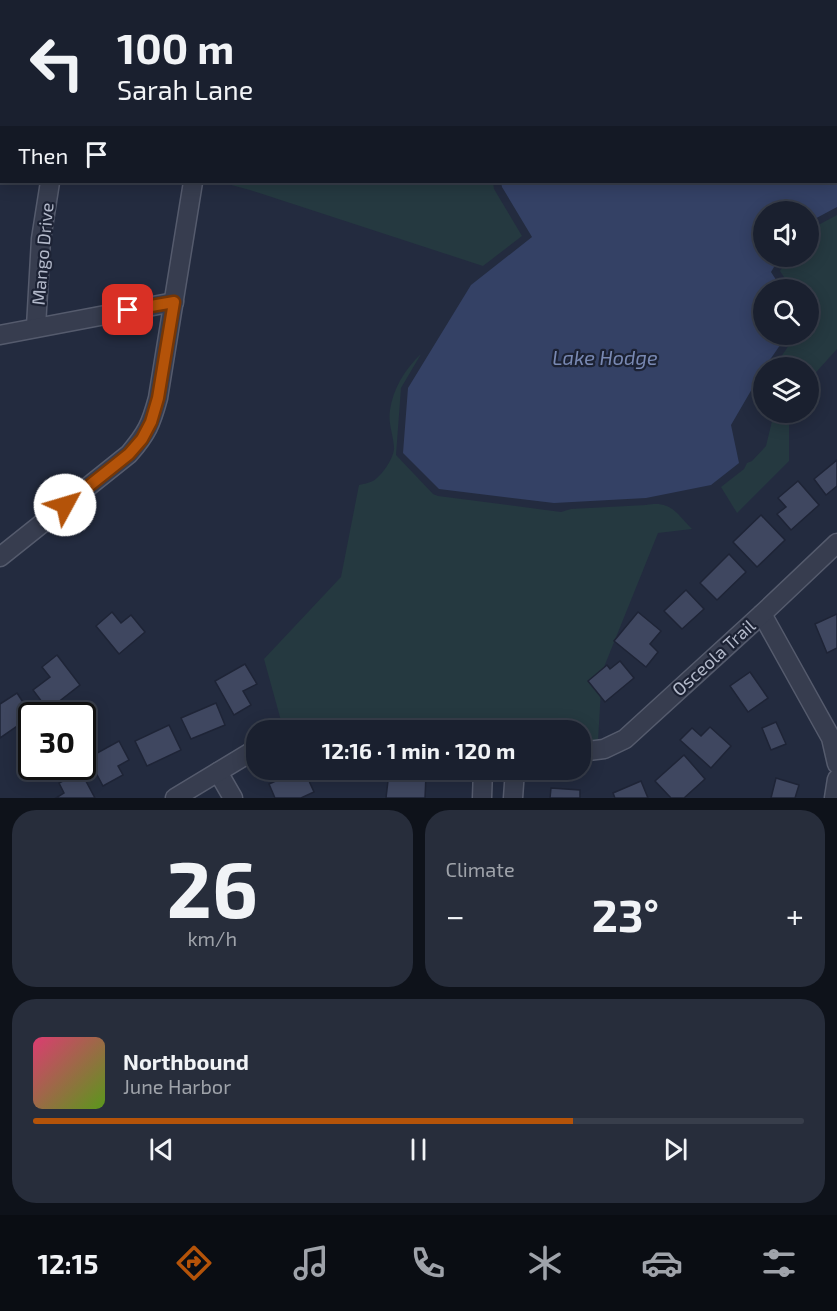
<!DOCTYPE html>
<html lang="en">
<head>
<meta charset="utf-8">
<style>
	body { margin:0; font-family:"Exo 2",sans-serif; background:#272d3b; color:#f1f3f6; height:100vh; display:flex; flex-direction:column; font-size:22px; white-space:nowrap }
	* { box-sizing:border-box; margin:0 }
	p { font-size:20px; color:#9fa3aa }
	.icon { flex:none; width:33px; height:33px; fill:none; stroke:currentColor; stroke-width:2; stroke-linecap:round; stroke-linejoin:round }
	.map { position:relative; height:798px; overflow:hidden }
	.details { display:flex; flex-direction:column; gap:12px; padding:12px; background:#0e121a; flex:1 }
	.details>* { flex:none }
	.top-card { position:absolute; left:0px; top:0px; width:837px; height:183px; box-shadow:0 3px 15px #0003,0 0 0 2px #383e4b; background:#1a202f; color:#f1f3f6; overflow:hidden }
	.buttons { position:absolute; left:753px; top:201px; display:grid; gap:12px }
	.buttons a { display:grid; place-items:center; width:66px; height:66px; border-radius:50%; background:#1a202f; box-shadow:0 3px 15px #0003,0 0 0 2px #383e4b; font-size:30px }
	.speed { position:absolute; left:18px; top:702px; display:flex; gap:12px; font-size:30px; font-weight:700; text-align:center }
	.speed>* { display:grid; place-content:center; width:78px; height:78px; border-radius:50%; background:#1a202f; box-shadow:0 3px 15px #0003,0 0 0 2px #383e4b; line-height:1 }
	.speed .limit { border:3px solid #111; border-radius:9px; background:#fff; color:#111 }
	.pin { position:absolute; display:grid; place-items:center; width:51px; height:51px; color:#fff; margin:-26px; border-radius:12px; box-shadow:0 3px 9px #0006 }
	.me { position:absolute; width:66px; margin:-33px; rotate:51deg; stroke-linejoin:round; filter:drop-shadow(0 0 4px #0008) }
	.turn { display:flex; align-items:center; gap:21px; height:126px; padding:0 18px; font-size:27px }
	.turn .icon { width:78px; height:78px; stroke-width:2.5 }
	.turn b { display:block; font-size:42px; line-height:51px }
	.then { display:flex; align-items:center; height:57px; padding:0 18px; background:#0003; gap:12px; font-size:22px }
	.big { font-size:45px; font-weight:700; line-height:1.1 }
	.details .card { flex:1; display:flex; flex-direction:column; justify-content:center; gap:9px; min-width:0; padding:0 21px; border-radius:24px; background:#272d3b }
	.details .dial { align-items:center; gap:0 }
	.dial b { font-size:78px; line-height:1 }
	.song { display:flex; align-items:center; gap:18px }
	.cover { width:72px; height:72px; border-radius:9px; background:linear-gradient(135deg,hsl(340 70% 55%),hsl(90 70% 35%)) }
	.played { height:6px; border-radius:3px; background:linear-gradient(90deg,#b45309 70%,#383e4b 70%) }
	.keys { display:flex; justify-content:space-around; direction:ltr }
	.heat { display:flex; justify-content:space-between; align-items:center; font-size:33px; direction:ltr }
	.details .tiles { flex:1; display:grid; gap:12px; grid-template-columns:1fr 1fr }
	.card:last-child { grid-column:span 2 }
	.trip { position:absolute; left:246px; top:720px; width:345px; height:60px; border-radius:24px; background:#1a202f; box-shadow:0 3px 15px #0003,0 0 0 2px #383e4b; font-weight:700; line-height:60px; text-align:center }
	.dock { display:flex; height:96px; justify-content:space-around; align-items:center; background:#0a0d13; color:#9fa3aa }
	.dock .icon { width:42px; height:42px }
	.dock .on { color:#b45309 }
	.dock b { font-size:27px; color:#f1f3f6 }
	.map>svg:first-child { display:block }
	.green { fill:#253940 }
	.water { fill:#344165 }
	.building { fill:#3f4760; stroke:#1e2436; stroke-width:1.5 }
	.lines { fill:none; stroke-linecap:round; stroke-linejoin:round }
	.minor-casing { stroke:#555b6d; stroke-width:21 }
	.minor { stroke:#373d4f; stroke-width:18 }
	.route-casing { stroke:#753606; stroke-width:15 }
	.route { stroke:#b45309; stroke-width:10 }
	.labels { text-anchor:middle; stroke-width:4.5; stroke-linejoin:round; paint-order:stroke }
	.street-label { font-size:18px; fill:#b3b9ca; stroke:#1c2234 }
	.water-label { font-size:20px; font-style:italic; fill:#7989b3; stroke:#1c2234 }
</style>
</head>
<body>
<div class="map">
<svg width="837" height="798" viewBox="0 0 837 798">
	<rect width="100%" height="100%" fill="#232b3f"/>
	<g class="green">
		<path d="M238,0H534L533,2L238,1Z"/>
		<path d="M220,182H493L494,189L522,236L483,266L250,190Z"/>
		<path d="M837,215V349L809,380L808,368L774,367L796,335L808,334V290L792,289L780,271L789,257L808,256L809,230Z"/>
		<path d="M421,354L401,388L396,455L433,494L438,496L561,512L571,509L646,505C671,500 676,513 692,529L658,533L602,672L598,741L581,743L580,730H434L324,720L291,725L283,728L264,659L341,577L359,485C363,484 369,483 373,481C381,477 395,457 394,447C393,434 388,424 390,410C393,389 405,369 421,354Z"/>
		<path d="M772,413H789V461L737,513L721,487L744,469L747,463L752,461L766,446L773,417Z"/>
	</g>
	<path class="water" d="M548,0H837V207L809,222L808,212H764V256L780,257L771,272L782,289L764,290V334L787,335L765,367L764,368L763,370L731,425L739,463L711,485L646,498L554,503L439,489L403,453L408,388L471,285L532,237L502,187L501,182H836V2H548Z"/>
	<g class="building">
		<path d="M837,460V486L826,495L814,479Z"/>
		<path d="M798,481L819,505L791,530L777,514L786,507L778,498Z"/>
		<path d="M761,515L785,540L757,567L733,542Z"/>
		<path d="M729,554L746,572L717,600L700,583Z"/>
		<path d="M686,590L704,609L682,629L664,611Z"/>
		<path d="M112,612L121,623L131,615L145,632L119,654L96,626Z"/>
		<path d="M638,612L661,631L650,644L658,652L646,667L614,641Z"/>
		<path d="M837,614V648L827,653L815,624Z"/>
		<path d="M57,655L80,685L48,710L33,690L50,677L42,667Z"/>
		<path d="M620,661L634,678L605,702L588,681L607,665L610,669Z"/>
		<path d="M245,664L257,684L243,691L251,705L234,715L215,681Z"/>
		<path d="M750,672L768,698L748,712L730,686Z"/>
		<path d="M17,693L32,716V730L29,731L23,722L0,738V704Z"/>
		<path d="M216,703L225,725L191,739L181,718Z"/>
		<path d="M776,722L786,744L771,750L762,728Z"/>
		<path d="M169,725L181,750L147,766L135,741Z"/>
		<path d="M710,727L731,746L711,768L680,740L692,728L701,736Z"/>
		<path d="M119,741L129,760L118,766L123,775L103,786L88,758Z"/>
		<path d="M684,755L705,779L684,798H671L655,781Z"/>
		<path d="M300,770H304L314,792L301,798H275L269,784Z"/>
		<path d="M81,772L95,798H56L64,793L59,783Z"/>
		<path d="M389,772L426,775L425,798H386Z"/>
		<path d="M776,778L799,785L795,798H771Z"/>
		<path d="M641,781L648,798H615L613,793Z"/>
		<path d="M551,788L580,790V798H550Z"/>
	</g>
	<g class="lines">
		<g class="minor-casing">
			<g id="minor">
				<path d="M78,2V0"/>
				<path d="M222,2V0"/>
				<path d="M36,327L41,239L50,182"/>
				<path d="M0,335L174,302"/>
				<path d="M0,557L129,454C147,433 151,424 158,398L193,182"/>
				<path d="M762,614L831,738L837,764"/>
				<path d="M309,730L322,729L342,730"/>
				<path d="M580,752L604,749L625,739L762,614L837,543"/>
				<path d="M218,772L233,798"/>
				<path d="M175,798L256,749"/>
				<path d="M482,798L483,770"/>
				<path d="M513,798L515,770"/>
				<path d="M834,798L837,779"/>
			</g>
		</g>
		<use href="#minor" class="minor"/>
	</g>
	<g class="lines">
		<g class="route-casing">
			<path id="route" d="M65,505L129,454L142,439L151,422L158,398L174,302L128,310"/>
		</g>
		<use href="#route" class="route"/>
	</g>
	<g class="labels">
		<g class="street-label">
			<text transform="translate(43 254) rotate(-85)" y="6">Mango Drive</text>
			<text transform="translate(714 658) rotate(-42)" y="6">Osceola Trail</text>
		</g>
		<g class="water-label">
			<text x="605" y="365">Lake Hodge</text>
		</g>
	</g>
</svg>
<div class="buttons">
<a><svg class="icon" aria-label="sound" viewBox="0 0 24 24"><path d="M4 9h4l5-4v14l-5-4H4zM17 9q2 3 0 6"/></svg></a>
<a><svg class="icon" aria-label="search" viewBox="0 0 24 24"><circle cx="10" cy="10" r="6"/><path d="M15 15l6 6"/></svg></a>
<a><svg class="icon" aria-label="layers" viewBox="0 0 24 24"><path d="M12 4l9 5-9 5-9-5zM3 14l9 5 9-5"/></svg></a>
</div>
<div class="speed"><div class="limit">30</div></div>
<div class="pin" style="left:128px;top:310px;background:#d93025"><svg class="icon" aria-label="arrive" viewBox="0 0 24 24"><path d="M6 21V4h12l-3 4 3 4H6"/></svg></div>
<svg class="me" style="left:65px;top:505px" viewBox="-20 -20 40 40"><circle r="19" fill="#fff"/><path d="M0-13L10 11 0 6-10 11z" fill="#b45309"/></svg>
<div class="trip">12:16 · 1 min · 120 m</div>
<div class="top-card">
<div class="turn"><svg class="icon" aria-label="left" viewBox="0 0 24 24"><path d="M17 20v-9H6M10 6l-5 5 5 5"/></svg><div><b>100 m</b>Sarah Lane</div></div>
<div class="then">Then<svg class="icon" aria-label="arrive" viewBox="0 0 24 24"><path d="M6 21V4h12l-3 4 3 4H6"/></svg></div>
</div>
</div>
<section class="details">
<div class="tiles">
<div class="card dial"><b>26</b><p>km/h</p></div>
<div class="card"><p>Climate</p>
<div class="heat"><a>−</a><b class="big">23°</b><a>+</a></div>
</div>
<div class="card">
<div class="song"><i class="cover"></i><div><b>Northbound</b><p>June Harbor</p></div></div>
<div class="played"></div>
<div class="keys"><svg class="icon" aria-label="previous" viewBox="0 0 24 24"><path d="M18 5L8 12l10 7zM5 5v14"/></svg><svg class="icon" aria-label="pause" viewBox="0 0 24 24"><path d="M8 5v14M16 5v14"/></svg><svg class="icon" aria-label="next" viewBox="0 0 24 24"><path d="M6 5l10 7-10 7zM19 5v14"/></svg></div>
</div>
</div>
</section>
<nav class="dock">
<b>12:15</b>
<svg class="icon on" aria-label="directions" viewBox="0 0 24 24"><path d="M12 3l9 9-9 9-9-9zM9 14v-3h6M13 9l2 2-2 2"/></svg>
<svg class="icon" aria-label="music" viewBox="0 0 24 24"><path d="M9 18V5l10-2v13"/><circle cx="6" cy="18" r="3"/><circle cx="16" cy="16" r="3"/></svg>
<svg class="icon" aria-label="phone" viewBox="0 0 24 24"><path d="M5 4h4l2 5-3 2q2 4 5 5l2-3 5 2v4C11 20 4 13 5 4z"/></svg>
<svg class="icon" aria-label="climate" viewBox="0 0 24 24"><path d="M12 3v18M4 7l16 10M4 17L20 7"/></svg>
<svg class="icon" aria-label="car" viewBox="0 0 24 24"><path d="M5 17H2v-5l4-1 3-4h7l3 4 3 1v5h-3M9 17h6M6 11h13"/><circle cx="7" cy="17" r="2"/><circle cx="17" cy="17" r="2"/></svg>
<svg class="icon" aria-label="filters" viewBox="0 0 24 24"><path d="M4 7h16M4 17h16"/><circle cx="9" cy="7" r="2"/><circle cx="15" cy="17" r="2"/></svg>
</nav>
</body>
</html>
